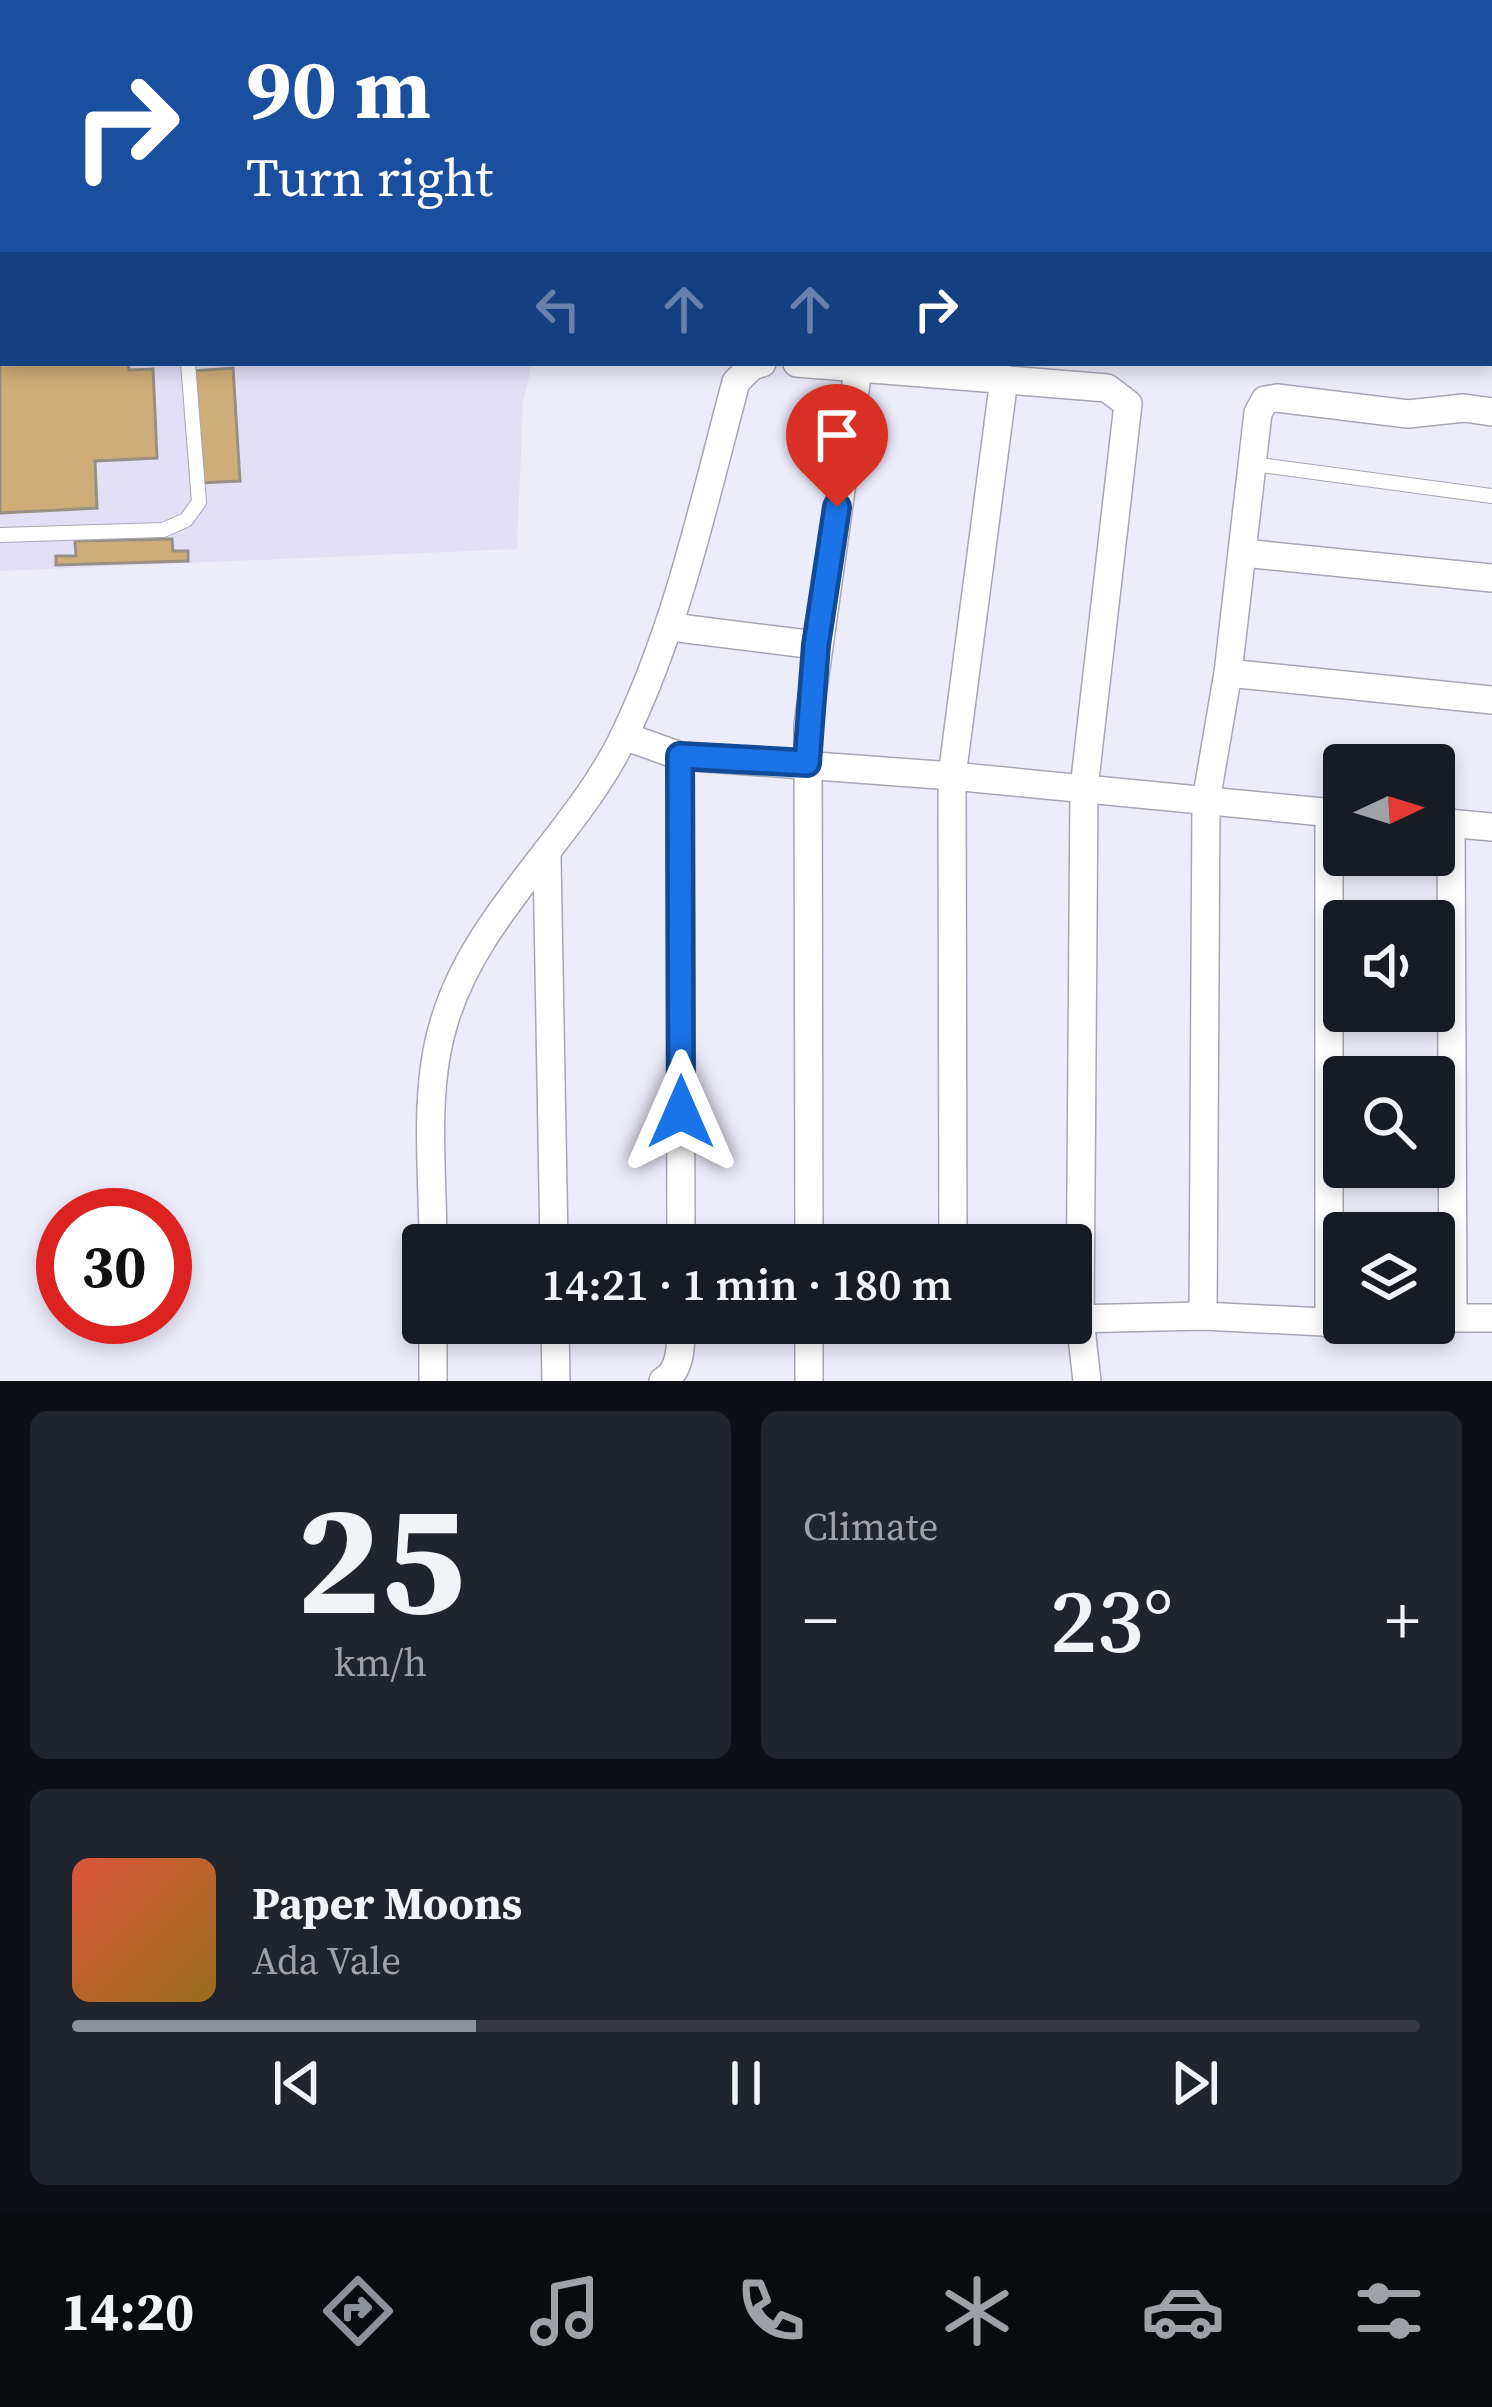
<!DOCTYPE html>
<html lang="en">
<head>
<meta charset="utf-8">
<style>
	body { margin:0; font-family:"Source Serif 4",serif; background:#20242c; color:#f1f3f6; height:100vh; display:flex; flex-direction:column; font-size:45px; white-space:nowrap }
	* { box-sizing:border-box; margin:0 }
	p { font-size:39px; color:#9ea1a6 }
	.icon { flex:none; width:66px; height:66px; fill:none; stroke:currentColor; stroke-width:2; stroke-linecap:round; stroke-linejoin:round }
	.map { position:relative; height:1381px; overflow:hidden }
	.side { display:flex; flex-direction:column; gap:30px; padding:30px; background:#0d0f14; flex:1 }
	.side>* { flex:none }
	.guide { position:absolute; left:0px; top:0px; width:1494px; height:366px; box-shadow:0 6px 18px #0003; background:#1a4fa0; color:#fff; overflow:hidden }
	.needle { width:78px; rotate:86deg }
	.buttons { position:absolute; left:1323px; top:744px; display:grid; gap:24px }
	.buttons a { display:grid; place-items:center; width:132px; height:132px; border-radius:12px; background:#171b24; box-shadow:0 6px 18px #0003; font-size:60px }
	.speed { position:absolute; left:36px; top:1188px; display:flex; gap:24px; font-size:60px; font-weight:700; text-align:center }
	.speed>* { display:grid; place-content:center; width:156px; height:156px; border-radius:50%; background:#171b24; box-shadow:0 6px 18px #0003; line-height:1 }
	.speed .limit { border:18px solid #d22; background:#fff; color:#111 }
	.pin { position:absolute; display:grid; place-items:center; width:102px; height:102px; color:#fff; margin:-123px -51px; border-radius:50% 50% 50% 0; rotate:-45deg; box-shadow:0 0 12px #0007 }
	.pin .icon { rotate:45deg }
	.me { position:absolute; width:132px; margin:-66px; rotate:0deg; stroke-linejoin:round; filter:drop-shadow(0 0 9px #0008) }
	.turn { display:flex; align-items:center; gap:42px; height:252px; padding:0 48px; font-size:54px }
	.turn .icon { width:156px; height:156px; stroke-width:2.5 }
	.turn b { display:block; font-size:84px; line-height:102px }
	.lanes { display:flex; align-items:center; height:114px; padding:0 48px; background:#0003; justify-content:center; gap:60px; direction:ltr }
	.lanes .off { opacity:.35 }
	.big { font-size:90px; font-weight:600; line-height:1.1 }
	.side .card { flex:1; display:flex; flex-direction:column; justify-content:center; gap:18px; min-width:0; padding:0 42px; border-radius:18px; background:#20242c }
	.side .dial { align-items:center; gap:0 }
	.dial b { font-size:156px; line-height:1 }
	.song { display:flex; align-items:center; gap:36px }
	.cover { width:144px; height:144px; border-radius:18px; background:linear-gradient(135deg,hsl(10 70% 55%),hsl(40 70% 35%)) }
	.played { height:12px; border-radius:6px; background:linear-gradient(90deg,#8c9099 30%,#363941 30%) }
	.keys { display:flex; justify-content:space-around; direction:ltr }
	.heat { display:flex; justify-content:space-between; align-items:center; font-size:66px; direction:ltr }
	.side .tiles { flex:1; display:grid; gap:30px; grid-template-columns:1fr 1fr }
	.card:last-child { grid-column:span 2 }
	.trip { position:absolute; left:402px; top:1224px; width:690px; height:120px; border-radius:12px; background:#171b24; box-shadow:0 6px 18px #0003; font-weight:600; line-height:120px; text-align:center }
	.menu { display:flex; height:192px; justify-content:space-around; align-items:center; background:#090b0e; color:#9ea1a6 }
	.menu .icon { width:84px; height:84px }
	.menu .on { color:#8c9099 }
	.menu b { font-size:54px; color:#f1f3f6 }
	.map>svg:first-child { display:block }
	.built { fill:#e2dff6 }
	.building { fill:#cfad79; stroke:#989083; stroke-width:3 }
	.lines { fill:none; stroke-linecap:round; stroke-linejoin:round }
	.service-casing { stroke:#a8a6b5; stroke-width:16 }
	.minor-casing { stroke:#a8a6b5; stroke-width:30 }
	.service { stroke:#fff; stroke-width:14 }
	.minor { stroke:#fff; stroke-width:27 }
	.route-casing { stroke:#114b97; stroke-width:30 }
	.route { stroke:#1a73e8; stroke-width:21 }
</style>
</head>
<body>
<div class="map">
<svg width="1492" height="1381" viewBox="0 0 1492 1381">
	<rect width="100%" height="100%" fill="#edecfb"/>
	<path class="built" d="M0,265L3,363H532L523,403L517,549L0,571Z"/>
	<g class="building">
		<path d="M0,320L3,363H128L129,370L153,369L157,458L95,461L97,508L0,513Z"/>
		<path d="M233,368L240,481L199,483L193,371Z"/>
		<path d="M172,539L173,551H188V561L56,565V556H76L75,541Z"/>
	</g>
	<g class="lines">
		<g class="service-casing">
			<g id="service">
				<path d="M0,308H3"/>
				<path d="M1253,464L1492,496"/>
				<path d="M0,535L163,530L186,520L199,502L188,363"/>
			</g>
		</g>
		<g class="minor-casing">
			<g id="minor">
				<path d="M797,363L1107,388L1128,404L1084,788L1080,1319L1087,1381"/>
				<path d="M1243,553L1492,578"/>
				<path d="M671,627L816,645"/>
				<path d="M1228,673L1492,700"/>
				<path d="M624,736L680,756L952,776L1344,814"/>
				<path d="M680,756L681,1245"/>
				<path d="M1436,822L1492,827"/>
				<path d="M1451,823L1453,1317"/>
				<path d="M547,857L554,1245"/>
				<path d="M433,1245C433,1174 423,1094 443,1026C474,914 578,835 626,732C679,620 704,501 736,382L752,366L762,363"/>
				<path d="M809,1245L808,725L858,369"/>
				<path d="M953,1245L952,776L1004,379"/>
				<path d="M1203,1316L1206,801L1228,673L1258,413L1265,400L1277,398L1408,414L1464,408L1492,412"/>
				<path d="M1434,1318H1492"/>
				<path d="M1071,1319L1203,1316L1344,1323"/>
				<path d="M433,1323V1381"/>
				<path d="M555,1323L556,1381"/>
				<path d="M809,1323V1381"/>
				<path d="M809,1324L895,1323"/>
				<path d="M1329,1324V813"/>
				<path d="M663,1381C682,1370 681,1343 681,1323"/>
			</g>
		</g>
		<use href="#service" class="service"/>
		<use href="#minor" class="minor"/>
	</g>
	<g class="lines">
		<g class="route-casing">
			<path id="route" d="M681,1112L680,756L807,763L816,645L837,507"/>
		</g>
		<use href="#route" class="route"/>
	</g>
</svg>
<div class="buttons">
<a><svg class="needle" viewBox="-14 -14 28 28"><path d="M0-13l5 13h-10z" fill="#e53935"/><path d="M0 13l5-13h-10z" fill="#9ea1a6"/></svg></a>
<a><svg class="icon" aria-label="sound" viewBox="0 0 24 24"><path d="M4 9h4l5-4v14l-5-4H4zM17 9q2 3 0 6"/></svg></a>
<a><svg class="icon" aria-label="search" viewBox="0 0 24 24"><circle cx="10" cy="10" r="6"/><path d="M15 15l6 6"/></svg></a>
<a><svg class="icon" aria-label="layers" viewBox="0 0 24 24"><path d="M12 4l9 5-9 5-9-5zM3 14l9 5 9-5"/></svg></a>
</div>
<div class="speed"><div class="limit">30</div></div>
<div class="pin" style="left:837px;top:507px;background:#d93025"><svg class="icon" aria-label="arrive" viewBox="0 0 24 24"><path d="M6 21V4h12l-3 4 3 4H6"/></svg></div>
<svg class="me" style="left:681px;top:1112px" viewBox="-20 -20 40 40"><path d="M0-17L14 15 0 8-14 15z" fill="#1a73e8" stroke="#fff" stroke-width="4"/></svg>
<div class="trip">14:21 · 1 min · 180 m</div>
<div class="guide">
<div class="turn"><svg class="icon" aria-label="right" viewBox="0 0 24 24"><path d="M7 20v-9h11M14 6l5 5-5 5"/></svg><div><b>90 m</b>Turn right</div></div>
<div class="lanes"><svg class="icon off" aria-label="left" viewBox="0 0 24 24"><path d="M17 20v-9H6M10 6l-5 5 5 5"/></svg><svg class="icon off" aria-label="ahead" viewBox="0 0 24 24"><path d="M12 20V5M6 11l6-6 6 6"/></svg><svg class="icon off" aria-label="ahead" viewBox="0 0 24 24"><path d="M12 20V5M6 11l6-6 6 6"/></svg><svg class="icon" aria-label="right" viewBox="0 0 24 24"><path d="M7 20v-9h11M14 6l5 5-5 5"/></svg></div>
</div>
</div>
<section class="side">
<div class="tiles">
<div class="card dial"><b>25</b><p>km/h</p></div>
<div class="card"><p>Climate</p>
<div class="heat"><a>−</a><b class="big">23°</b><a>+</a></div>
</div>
<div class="card">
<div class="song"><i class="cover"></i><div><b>Paper Moons</b><p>Ada Vale</p></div></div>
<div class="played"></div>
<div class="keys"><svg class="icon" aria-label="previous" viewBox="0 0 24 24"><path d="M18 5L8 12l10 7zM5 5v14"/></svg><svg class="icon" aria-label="pause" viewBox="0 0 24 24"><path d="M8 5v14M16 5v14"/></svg><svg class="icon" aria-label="next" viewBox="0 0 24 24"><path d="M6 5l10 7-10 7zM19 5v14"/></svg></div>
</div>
</div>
</section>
<nav class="menu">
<b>14:20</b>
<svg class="icon on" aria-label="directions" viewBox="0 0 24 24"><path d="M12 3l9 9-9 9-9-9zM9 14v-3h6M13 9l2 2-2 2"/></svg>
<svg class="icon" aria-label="music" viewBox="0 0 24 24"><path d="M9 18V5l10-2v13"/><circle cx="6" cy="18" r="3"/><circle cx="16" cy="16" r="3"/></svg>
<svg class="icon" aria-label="phone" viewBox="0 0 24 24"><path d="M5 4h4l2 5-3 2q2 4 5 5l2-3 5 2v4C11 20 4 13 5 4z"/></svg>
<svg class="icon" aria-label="climate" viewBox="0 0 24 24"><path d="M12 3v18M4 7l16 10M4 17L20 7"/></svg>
<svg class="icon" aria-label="car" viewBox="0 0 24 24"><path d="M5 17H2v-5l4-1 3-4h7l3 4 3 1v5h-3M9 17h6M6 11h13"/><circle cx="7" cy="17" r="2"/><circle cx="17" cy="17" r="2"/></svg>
<svg class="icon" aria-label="filters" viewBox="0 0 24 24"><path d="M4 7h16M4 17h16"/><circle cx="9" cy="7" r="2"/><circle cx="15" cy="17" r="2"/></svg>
</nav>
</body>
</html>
